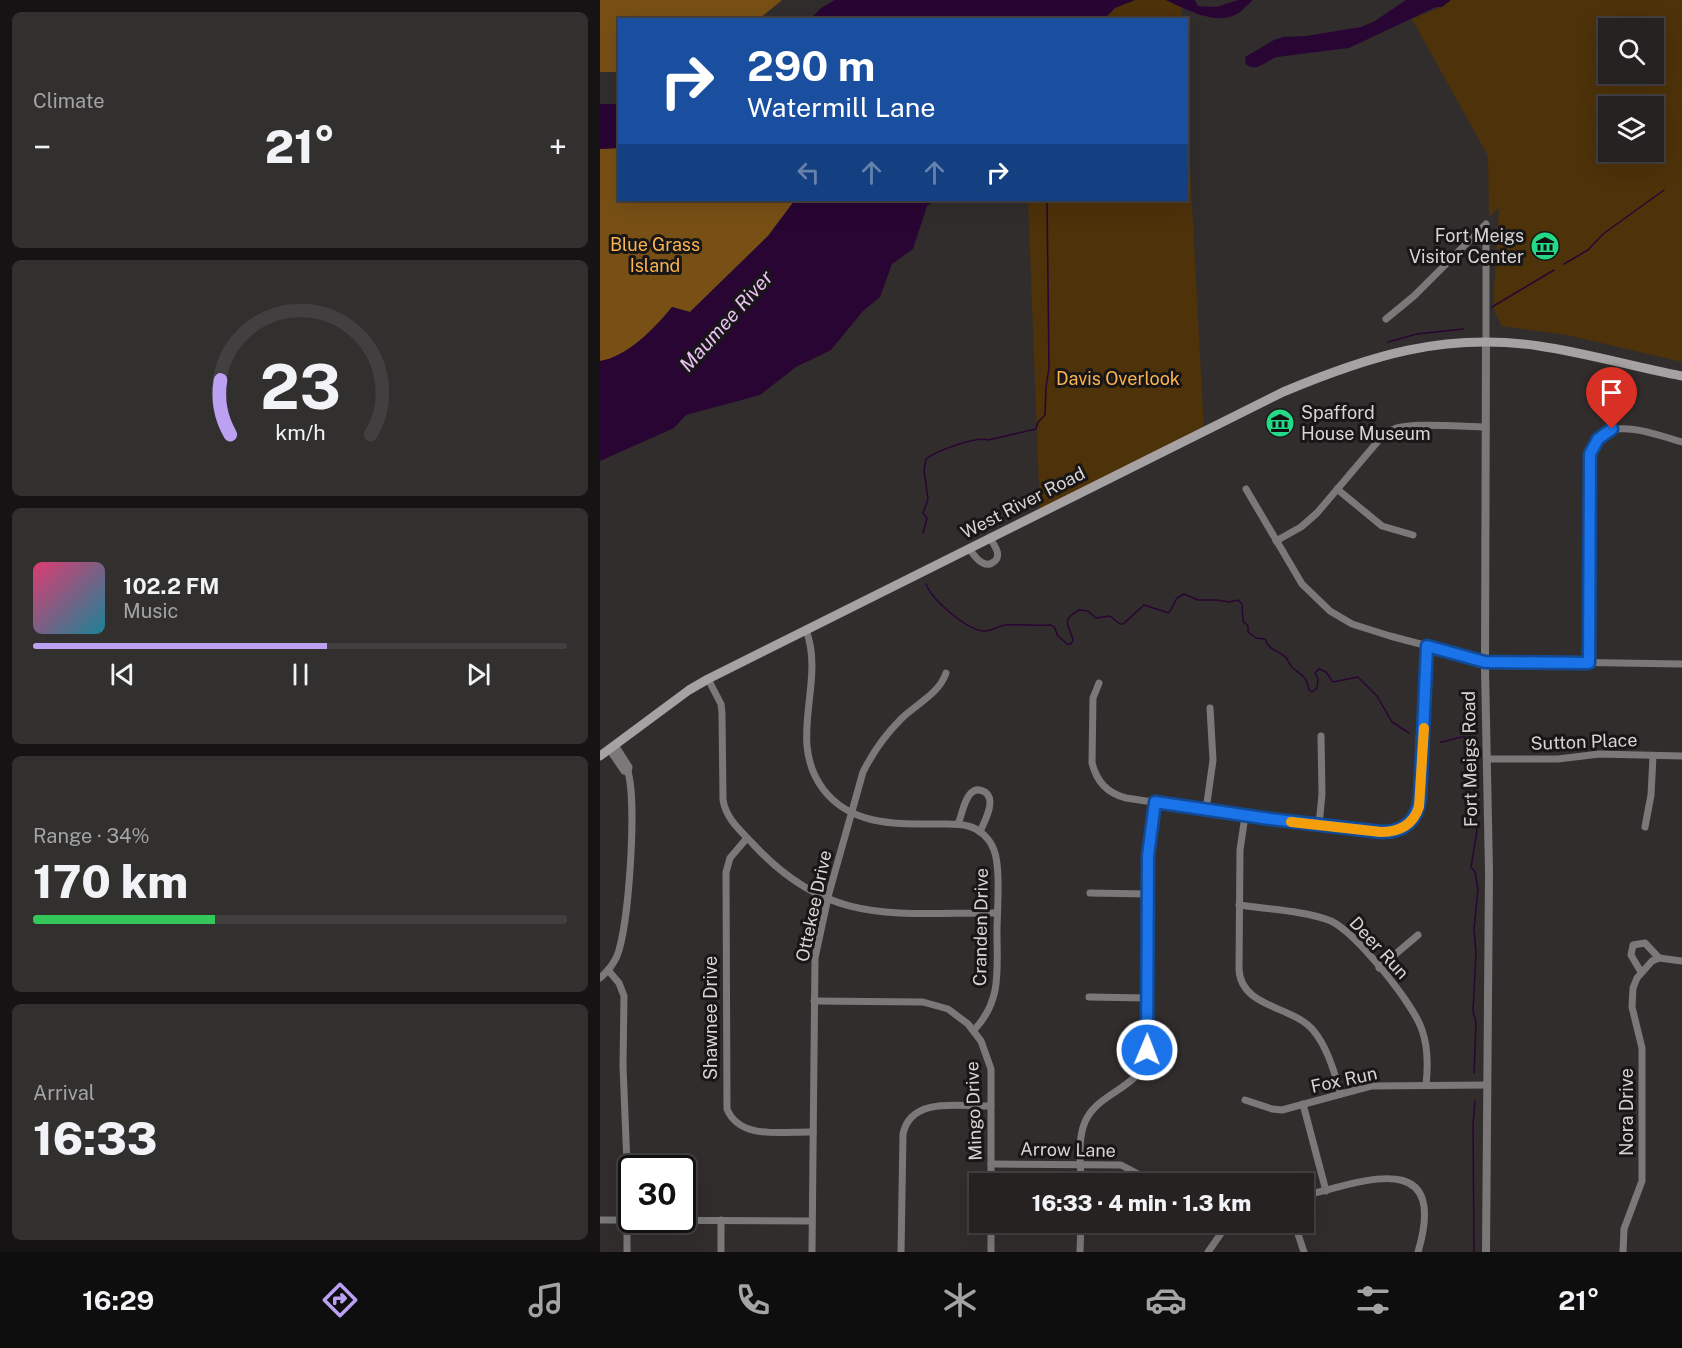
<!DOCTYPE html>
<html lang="en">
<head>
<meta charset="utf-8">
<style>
	body { margin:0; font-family:"Public Sans",sans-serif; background:#322f2f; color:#f1f3f6; height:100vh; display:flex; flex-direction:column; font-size:22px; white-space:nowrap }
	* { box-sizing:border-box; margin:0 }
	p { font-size:20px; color:#a4a4a5 }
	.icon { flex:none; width:33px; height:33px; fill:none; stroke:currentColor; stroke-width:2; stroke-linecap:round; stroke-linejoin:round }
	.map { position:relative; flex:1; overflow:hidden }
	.side { display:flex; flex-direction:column; gap:12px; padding:12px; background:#151313; width:600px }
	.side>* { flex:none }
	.guide { position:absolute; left:18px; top:18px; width:570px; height:183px; border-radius:0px; box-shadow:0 6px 24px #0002,0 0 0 2px #423f40; background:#1a4fa0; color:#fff; overflow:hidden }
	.buttons { position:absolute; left:998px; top:18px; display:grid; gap:12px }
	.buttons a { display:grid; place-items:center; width:66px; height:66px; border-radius:0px; background:#262222; box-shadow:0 6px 24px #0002,0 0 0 2px #423f40; font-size:30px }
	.speed { position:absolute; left:18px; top:1155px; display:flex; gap:12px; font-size:30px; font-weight:700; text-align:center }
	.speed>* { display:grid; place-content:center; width:78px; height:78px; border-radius:50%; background:#262222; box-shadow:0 6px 24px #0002,0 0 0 2px #423f40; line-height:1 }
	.speed .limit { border:3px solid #111; border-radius:9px; background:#fff; color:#111 }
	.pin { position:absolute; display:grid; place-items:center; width:51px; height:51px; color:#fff; margin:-62px -26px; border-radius:50% 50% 50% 0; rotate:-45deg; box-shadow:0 0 6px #0007 }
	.pin .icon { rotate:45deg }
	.me { position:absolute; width:66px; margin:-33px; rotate:1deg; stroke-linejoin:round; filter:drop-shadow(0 0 4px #0008) }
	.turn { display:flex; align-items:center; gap:21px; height:126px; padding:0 30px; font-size:27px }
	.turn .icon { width:78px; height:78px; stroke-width:2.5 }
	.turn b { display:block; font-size:42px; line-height:51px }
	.lanes { display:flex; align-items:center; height:57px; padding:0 30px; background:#0003; justify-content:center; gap:30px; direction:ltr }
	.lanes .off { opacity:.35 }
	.big { font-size:45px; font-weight:800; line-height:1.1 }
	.side .card { flex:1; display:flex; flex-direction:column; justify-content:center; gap:9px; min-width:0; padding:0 21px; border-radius:9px; background:#322f2f }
	.side .dial { align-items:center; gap:0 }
	.dial svg { height:156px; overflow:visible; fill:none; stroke:#423f40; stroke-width:7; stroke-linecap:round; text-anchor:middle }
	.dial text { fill:#f1f3f6; stroke:none }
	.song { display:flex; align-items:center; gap:18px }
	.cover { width:72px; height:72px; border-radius:9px; background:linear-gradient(135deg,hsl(340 70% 55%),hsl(190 70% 35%)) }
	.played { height:6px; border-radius:3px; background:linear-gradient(90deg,#bca0f2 55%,#423f40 55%) }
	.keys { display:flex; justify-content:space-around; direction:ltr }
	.heat { display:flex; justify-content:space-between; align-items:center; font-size:33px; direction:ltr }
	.charge { height:9px; border-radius:4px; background:linear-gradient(90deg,#34c759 34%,#423f40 0) }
	.trip { position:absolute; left:369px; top:1173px; width:345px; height:60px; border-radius:0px; background:#262222; box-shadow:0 6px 24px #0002,0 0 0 2px #423f40; font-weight:800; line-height:60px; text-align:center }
	.dock { display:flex; height:96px; justify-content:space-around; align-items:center; background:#0f0e0e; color:#a4a4a5 }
	.dock .icon { width:42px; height:42px }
	.dock .active { color:#bca0f2 }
	.dock b { font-size:27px; color:#f1f3f6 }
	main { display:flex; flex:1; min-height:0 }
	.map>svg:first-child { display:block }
	.green { fill:#4d320a; fill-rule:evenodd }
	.forest { fill:#785015 }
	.water { fill:#290533 }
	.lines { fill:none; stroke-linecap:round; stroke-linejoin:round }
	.stream { stroke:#290533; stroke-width:1.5 }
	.minor { stroke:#7b7879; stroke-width:7 }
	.tertiary { stroke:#7b7879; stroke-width:8 }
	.secondary { stroke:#a6a2a4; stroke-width:9 }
	.route-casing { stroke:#114b97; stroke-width:15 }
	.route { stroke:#1a73e8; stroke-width:10 }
	.slow { stroke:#f59e0b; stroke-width:10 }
	.labels { text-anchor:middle; stroke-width:6; stroke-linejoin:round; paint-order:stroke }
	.poi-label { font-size:18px; fill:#d8d4d4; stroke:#181616; text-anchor:end }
	.park-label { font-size:18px; fill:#fcb34f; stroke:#181616 }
	.street-label { font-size:18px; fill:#d8d4d4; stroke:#181616 }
	.water-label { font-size:20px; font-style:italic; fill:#eac0f6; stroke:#181616 }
</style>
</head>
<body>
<main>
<section class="side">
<div class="card"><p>Climate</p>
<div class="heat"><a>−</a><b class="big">21°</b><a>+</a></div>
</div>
<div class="card dial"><svg viewBox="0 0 100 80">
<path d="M14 69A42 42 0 1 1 86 69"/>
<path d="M14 69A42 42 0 0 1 9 41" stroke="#bca0f2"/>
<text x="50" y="56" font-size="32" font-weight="700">23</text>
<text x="50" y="72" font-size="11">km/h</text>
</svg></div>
<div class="card">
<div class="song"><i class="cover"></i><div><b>102.2 FM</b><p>Music</p></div></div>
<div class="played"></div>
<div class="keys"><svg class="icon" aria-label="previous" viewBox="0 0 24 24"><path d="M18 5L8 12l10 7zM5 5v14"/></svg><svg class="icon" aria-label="pause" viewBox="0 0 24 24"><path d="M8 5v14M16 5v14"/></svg><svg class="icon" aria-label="next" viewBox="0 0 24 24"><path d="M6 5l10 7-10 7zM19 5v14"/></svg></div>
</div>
<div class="card"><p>Range · 34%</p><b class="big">170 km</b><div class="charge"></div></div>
<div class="card"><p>Arrival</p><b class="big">16:33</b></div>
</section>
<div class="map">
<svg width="1082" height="1252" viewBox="0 0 1082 1252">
	<rect width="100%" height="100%" fill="#322d2d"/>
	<g class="green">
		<path d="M535,0H566L581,7V19L504,20L515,8Z"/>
		<path d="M851,0H1082V362L967,335L901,326L893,306L899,208L889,217L888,156L812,19L842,7ZM1008,28H1053V74H1008ZM1008,106H1053V152H1008Z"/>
		<path d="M587,111L604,431L440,513L428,200H586Z"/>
	</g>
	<g class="forest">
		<path d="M0,0H182L159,19L20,20L19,72H0Z"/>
		<path d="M19,148L20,200H195L168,236L90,312L72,307C55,328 27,357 0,361V149Z"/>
	</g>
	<g class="water">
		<path d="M235,0H535L515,8L504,19H210L221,8Z"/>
		<path d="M566,0H595L598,6L616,7L638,0H653C648,4 644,9 639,13C617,27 586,9 566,0Z"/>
		<path d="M806,0H851L842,7H836L749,48L677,57C667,60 656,73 646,64L645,57L674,40L683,37L706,36L761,27L775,21Z"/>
		<path d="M0,104H19V148L0,149Z"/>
		<path d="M195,200H335L327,206L313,249L292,264L280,297L263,311L231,350L196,367L160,395L86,415L74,428L0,461V361C27,357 55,328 72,307L90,312L168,236Z"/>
	</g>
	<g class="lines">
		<g class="stream">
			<path d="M964,264L988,250L1003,234L1064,190"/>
			<path d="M892,307L954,270"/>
			<path d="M788,342L817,334L863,329"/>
			<path d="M323,533L327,518L323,513L328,499L324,470L326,459C336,451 376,436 388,440L436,429L438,422L445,415L446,387L449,368L447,200"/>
			<path d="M326,584C332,600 366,629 383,631C392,632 396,626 405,625C420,624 435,626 451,625L455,628L457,635L467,644H471L473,640C469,624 460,621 479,610L488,611L496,618L510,616L520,624H523L544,605L569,613L577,598L584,594L598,600H617L629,602L638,600L642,604L643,621L648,626V632L656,638L665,639C669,650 674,649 683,655C688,658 688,663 692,667C702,677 706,674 709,690L712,692L717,688L718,679L715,673L719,669L726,672L733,682L758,677L777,696L792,722L809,733"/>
			<path d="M840,742C849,742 856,736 865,737L871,749L875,770L873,781L877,831L871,867L875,872L878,889L874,929L876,953L873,1011L876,1023L874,1073"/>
			<path d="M874,1252L873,1125L875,1101"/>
		</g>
		<g class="minor">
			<path d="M786,319L814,296L886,224V342"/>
			<path d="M646,489L702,584L730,611L752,624L790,636L885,661L1082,664"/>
			<path d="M737,489L782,526L813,535"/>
			<path d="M676,541L701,527L717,513L779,440C784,435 788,431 794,429C811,422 865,427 886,427"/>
			<path d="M369,549C373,553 377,561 383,563C385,564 389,565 392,563C404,557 394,545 390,538"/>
			<path d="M206,630C226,683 186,739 223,789C251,826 296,824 337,824C347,824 358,823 368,826C380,829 390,839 394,850C401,868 397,911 397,932C397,970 402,1001 374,1030"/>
			<path d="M989,663L990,459C995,409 1053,434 1082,442"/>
			<path d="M108,679L121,704L122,713L123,800C126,819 141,831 154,845C230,927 295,912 397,913"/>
			<path d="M499,683L493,698L492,763C497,782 507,793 526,798L687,822L790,832C805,829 814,821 819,807L827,646"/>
			<path d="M9,749L24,771L28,772L29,767L15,745"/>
			<path d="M887,759H958L999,754L1082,756"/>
			<path d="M606,810L613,760L610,708"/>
			<path d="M645,816L640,850L639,969C641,1008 691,1005 713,1030C728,1048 734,1072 741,1094"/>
			<path d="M358,824C362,815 364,799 371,793C375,789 380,789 385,792C397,800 384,822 380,832"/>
			<path d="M719,825L722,794L721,736"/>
			<path d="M1045,827L1051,795L1053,756"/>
			<path d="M147,838L130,858L126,872L127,1109C140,1141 185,1131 213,1132"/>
			<path d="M490,893L548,894"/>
			<path d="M639,905C666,909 707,911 731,921C756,933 813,1003 822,1030C828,1047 828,1067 826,1085"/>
			<path d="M779,968L818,935"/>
			<path d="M8,970L19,983L24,996L23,1066L27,1165V1252"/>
			<path d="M1041,972L1031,955L1033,945L1045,943L1059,958"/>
			<path d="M0,978C7,972 13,965 17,956C29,926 37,803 28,772"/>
			<path d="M489,997L547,998"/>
			<path d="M214,1001L323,1002L348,1009L368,1024L381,1041L391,1069V1184"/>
			<path d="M645,1100L672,1109L682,1110L771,1086L887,1085"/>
			<path d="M703,1104L726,1191"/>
			<path d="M391,1164L521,1165L542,1176"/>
			<path d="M481,1184C481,1164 477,1140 485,1122C496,1094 537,1089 546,1059L548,856L555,802"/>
			<path d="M704,1196C763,1181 849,1147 818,1252"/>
			<path d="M0,1220L212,1221"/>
			<path d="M694,1222L704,1252"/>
			<path d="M121,1252V1220"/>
			<path d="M212,1252L215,958L229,893L263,772C273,752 285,735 301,719C316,704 339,694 346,673"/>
			<path d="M301,1252L303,1134C311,1095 362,1107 391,1106"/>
			<path d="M391,1252V1222"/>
			<path d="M480,1252L481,1222"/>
			<path d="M608,1252L629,1222"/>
			<path d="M1023,1252L1024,1229L1042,1181V1048L1032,1007L1033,988L1037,978L1052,961L1059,958L1082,961"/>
		</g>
		<path class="tertiary" d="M886,342L885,669L889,872L886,1252"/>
		<path class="secondary" d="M0,756L89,690L108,679L683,392C769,356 844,332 939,346C987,353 1034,367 1082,376"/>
	</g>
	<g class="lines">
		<g class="route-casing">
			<path id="route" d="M547,1050L548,856L555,802L670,819L781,832C804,832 817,821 820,798L827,646L885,662L989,663L990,454L998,439L1012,429"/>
		</g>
		<use href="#route" class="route"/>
		<path class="slow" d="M691,822L781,832C799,832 813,825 819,807L824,728"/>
	</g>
	<defs>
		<g id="museum-disc" transform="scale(1.5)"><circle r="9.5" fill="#25d886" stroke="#181616"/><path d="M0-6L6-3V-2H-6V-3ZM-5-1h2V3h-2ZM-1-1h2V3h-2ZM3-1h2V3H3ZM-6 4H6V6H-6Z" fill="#111"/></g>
	</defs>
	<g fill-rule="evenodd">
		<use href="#museum-disc" x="945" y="246"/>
		<use href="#museum-disc" x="680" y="423"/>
	</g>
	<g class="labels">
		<g class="poi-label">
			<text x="924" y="242">Fort Meigs<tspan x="924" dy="21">Visitor Center</tspan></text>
			<text x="701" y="419" text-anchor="start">Spafford<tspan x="701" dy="21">House Museum</tspan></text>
		</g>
		<g class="park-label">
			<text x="55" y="251">Blue Grass<tspan x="55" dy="21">Island</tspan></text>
			<text x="518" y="385">Davis Overlook</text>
		</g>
		<g class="street-label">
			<text transform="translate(423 503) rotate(-27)" y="6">West River Road</text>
			<text transform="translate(984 742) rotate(-2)" y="6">Sutton Place</text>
			<text transform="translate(870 759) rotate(-91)" y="6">Fort Meigs Road</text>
			<text transform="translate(214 906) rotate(-78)" y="6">Ottekee Drive</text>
			<text transform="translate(381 927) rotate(-89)" y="6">Cranden Drive</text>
			<text transform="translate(779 948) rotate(47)" y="6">Deer Run</text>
			<text transform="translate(111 1018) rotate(-90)" y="6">Shawnee Drive</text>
			<text transform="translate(744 1080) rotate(-12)" y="6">Fox Run</text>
			<text transform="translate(374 1111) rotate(-92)" y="6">Mingo Drive</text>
			<text transform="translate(1027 1112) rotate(-90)" y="6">Nora Drive</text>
			<text transform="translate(468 1150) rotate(1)" y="6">Arrow Lane</text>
		</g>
		<g class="water-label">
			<text transform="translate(126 321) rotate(-48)" y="7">Maumee River</text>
		</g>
	</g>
</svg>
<div class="buttons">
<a><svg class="icon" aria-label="search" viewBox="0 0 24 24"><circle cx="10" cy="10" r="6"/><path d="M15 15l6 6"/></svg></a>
<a><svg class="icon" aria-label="layers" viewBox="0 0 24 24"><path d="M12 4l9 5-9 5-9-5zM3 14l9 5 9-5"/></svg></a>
</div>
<div class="speed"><div class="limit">30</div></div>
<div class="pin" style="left:1012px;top:429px;background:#d93025"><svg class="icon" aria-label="arrive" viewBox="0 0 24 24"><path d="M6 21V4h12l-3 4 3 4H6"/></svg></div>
<svg class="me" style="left:547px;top:1050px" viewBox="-20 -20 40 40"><circle r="17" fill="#1a73e8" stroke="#fff" stroke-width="3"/><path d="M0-11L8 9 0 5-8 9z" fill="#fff"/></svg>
<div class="trip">16:33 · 4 min · 1.3 km</div>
<div class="guide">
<div class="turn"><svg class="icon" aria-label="right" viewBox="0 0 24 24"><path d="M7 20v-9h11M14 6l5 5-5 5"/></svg><div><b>290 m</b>Watermill Lane</div></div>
<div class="lanes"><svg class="icon off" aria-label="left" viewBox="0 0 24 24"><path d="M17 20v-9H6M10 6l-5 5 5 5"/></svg><svg class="icon off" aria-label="ahead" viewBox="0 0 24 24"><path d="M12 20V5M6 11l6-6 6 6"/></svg><svg class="icon off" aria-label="ahead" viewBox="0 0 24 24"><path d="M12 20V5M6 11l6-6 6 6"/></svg><svg class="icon" aria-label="right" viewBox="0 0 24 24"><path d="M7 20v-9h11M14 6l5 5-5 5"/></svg></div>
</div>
</div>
</main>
<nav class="dock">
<b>16:29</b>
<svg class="icon active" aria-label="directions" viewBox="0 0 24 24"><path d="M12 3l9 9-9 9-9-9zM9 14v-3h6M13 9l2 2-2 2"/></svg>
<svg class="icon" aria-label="music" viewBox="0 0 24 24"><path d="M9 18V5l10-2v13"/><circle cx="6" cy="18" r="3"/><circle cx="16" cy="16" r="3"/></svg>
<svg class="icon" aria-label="phone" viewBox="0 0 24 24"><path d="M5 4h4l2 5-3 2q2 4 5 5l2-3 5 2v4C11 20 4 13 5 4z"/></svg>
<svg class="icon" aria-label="climate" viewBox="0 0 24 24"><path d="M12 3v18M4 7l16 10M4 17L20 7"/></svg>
<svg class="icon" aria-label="car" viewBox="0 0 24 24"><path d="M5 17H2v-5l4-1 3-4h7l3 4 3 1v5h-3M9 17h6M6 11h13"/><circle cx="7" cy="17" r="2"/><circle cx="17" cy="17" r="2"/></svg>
<svg class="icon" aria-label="filters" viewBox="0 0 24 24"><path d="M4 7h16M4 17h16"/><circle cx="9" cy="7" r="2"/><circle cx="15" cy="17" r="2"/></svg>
<b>21°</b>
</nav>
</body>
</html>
